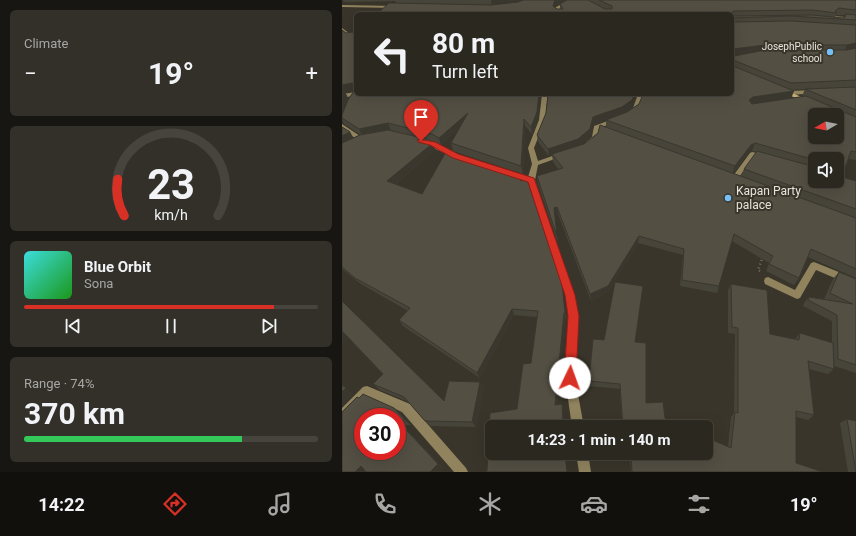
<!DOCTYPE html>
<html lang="en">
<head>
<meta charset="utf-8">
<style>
	body { margin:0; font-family:Roboto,sans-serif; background:#333029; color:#f1f3f6; height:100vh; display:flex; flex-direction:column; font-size:15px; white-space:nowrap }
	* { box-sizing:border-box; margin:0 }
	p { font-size:13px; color:#a6a6a5 }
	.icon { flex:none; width:22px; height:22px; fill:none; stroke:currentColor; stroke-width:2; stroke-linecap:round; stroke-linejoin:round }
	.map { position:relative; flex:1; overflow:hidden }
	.sheet { display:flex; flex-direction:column; gap:10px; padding:10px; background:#181612; width:342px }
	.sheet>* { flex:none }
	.hud { position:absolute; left:12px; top:12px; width:380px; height:84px; border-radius:6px; box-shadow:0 4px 16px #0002,0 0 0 1px #47443e; background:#2b2820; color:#f1f3f6; overflow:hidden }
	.needle { width:26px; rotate:261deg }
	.buttons { position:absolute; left:466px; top:108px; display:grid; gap:8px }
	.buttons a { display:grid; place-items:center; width:36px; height:36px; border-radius:6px; background:#2b2820; box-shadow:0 4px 16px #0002,0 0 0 1px #47443e; font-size:20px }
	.speed { position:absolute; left:12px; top:408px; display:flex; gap:8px; font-size:20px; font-weight:700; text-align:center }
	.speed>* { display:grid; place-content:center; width:52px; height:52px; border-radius:50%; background:#2b2820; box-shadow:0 4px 16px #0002,0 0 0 1px #47443e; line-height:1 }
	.speed .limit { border:6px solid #d22; background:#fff; color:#111 }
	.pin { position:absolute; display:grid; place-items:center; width:34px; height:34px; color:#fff; margin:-41px -17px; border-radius:50% 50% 50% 0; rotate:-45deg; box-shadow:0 0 4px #0007 }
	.pin .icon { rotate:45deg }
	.me { position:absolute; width:44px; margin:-22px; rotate:3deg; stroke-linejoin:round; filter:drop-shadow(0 0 3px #0008) }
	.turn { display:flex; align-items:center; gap:14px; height:84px; padding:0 12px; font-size:18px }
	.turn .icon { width:52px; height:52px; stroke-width:2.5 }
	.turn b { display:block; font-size:28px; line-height:34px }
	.big { font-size:30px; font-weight:700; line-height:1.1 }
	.sheet .widget { flex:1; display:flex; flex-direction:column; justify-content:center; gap:6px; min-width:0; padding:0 14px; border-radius:6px; background:#333029 }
	.sheet .dial { align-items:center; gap:0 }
	.dial svg { height:104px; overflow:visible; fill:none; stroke:#47443e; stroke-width:7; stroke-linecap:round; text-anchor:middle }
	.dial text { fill:#f1f3f6; stroke:none }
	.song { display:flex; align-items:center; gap:12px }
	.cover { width:48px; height:48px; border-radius:6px; background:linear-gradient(135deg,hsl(180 70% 55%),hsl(120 70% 35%)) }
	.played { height:4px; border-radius:2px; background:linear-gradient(90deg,#d93025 85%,#47443e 85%) }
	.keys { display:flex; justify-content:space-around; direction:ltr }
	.heat { display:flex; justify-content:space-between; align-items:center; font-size:22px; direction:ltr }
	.charge { height:6px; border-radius:3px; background:linear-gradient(90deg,#34c759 74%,#47443e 0) }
	.trip { position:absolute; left:143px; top:420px; width:228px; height:40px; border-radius:6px; background:#2b2820; box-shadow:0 4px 16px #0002,0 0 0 1px #47443e; font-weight:700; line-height:40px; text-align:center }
	.tabs { display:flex; height:64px; justify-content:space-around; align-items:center; background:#11100d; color:#a6a6a5 }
	.tabs .icon { width:28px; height:28px }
	.tabs .selected { color:#d93025 }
	.tabs b { font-size:18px; color:#f1f3f6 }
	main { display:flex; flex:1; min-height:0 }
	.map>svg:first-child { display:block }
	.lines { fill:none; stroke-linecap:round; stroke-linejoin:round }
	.path { stroke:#716e64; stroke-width:2.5; stroke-dasharray:1 3; stroke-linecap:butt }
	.service { fill:#90835e; fill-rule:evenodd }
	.minor { fill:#90835e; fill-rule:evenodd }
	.secondary { fill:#c3ae73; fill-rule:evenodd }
	.wall { fill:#47443a; fill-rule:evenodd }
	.shaded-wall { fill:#3a372f }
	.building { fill:#534f43; stroke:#3a372f; fill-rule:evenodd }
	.route { fill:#d93025; stroke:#8d1f18 }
	.poi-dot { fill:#75c0f6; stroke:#39352a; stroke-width:1.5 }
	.labels { text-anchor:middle; stroke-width:4; stroke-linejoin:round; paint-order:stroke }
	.far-poi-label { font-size:10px; fill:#e6e4dd; stroke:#39352a; text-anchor:end }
	.poi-label { font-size:12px; fill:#e6e4dd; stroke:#39352a; text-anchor:start }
</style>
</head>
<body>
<main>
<section class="sheet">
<div class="widget"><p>Climate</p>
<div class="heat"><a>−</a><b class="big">19°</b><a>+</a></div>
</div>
<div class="widget dial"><svg viewBox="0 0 100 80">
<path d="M14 69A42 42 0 1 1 86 69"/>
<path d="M14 69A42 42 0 0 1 9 41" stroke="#d93025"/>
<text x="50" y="56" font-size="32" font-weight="700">23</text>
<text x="50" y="72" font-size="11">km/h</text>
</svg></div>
<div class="widget">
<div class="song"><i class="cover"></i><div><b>Blue Orbit</b><p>Sona</p></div></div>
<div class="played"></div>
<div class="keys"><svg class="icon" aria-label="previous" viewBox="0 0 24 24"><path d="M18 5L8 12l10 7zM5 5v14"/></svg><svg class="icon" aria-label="pause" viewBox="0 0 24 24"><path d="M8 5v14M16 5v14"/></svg><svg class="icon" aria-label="next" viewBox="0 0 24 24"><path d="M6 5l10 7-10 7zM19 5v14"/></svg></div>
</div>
<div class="widget"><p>Range · 74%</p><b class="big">370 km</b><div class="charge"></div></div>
</section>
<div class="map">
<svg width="514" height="472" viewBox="0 0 514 472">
	<rect width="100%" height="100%" fill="#39352a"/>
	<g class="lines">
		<path class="path" d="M418,271L416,270L421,256"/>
		<g class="service">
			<path d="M0,28L11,36V38H7L0,31Z"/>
			<path d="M14,92V94H17L16,95L0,98V94Z"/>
			<path d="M0,124L21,138V140H17L0,131Z"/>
			<path d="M25,386L68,404L124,468L126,472H112L60,412L26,397L4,420L0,421V408L21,387Z"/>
		</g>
		<g class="minor">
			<path d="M229,0H234L217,9V11L220,14H216L213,12L214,7Z"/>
			<path d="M0,5L53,6L55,7L53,8L0,7Z"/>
			<path d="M492,16L514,18V20L498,19L500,22L498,23L492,18Z"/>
			<path d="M473,90L475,91V93L448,95L445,93L448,91Z"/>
			<path d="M200,94H206L203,120L192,148L196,161L219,153L222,155L221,156L196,165L193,180L232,295L236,316L233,378L242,427H230L223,378L226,316L224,295L186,182L167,176L166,174L169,172L186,177L190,164L186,148L197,120Z"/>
			<path d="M296,94H302L297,109L292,113H288L287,112L291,108Z"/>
			<path d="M274,118L277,120L276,121L257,128L255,139L248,144H244V142L250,137L252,126Z"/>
			<path d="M81,139L92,143L117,156L116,158C112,158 82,144 78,141Z"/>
			<path d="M410,152L425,155L426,157L423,159L412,156L395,180H391L389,178L391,176L408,153Z"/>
			<path d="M472,262L514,279V287L474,270L458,298L455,299L423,284L422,281L423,278L426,277L453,290L469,263Z"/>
			<path d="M234,453H246L249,472H237Z"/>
		</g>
		<path class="secondary" d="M439,90H443L469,101L464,102L439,92Z"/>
	</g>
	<g class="wall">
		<path d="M0,0H514V160L507,159L503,168L500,174V177L514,181V278L466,257L457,278L452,285L424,271L427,263L390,241L377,286L375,293L338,286L341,255L296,243L266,292L249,301L216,214L213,215L216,243L196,184L195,176L217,170L211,162L210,155L207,156L196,142L195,135L204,113L206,94H295L290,107L280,114L390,94L35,14L54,3L53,1L3,2L2,1ZM223,1L218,4V9H215L213,8V6ZM494,15H503L502,17L501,18L493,17ZM463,89L460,96H462L449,98V90ZM264,120V127L242,144L238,145L249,136L252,125ZM410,151L415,152L402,169L399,176L391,173L407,152ZM473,159H495L473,181Z"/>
		<path d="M12,29H14V94H198L196,120L190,134L183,126L181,174L111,151L109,143L116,130L99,145L92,142L86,140L91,143L93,150L54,184L80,194L105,150L179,174L180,181L185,179L220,284L224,319H223L215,405L220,404L221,409L222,427H150V453H223L225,472H144L145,471L148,413L175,409L181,364L189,363L195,317L172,315L138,378L61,326L57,320L66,311L19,284L0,269V127L8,132L11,138L19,135L2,124L0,120V115L6,100L12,91L3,92L6,98L0,108V30L4,33L12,32ZM48,131H49L70,136Z"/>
		<path d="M497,272L514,279V373L492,366V369L486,374L467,369L472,415L466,420L454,417V463L481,472H289L287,453H364L386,447L389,417L392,413L393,334L386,333V290L389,284L428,334L453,339L458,333L490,343V321L461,306L462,303L467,297L482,299L491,279Z"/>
		<path d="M0,301L102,401L138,382L142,388L134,427L89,426L83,421L67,402L38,390L31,384L41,374L8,339Z"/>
		<path d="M293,342L304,403L323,418L343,427H280L278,389L247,386V381Z"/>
		<path d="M17,398L52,408L59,413L69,425H61L101,468L97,472H0Z"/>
		<path d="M505,419L514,472H506L498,423Z"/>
	</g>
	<g class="shaded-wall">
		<path d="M149,0H182L174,4L150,6Z"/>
		<path d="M213,0H225L213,6L212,13L211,6Z"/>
		<path d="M514,43V49L502,52L505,45Z"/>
		<path d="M423,45L421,52L390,56L391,49Z"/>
		<path d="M10,83L14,91L3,92L6,98L0,108V85Z"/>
		<path d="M452,91L449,99L409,105L407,100L411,97Z"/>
		<path d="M197,94H198L196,120L190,134L189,127Z"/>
		<path d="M293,94H295L290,107L279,115L252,125L249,136L236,147L207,156L206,149L251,117Z"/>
		<path d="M126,113L128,120L99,145L97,138Z"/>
		<path d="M182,119L183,126L181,174L179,166Z"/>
		<path d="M46,123L49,131L20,136L17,129Z"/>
		<path d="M8,132L12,139L0,145V136Z"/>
		<path d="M91,143L93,150L49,188L45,181Z"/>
		<path d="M413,143L410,151L407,152L390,173L393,166L409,145Z"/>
		<path d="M215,207L216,214L213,215L216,243L212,208Z"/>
		<path d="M297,236L296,243L266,292L249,301L248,294Z"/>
		<path d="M170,309L172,315L138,378L135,373Z"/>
		<path d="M222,313L223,319L215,410L213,405Z"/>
		<path d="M0,332H1L8,339L0,344Z"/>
		<path d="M138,382L142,388L134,427L130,422Z"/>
		<path d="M0,385L12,394L0,406Z"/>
		<path d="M220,404L221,409L222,427H221Z"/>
		<path d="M52,408L59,413L69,425L63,420Z"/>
		<path d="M55,420L61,425L101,468L97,472H88Z"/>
		<path d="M223,453L225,472L223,461Z"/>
		<path d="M19,466L25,472H13Z"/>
	</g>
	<g class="building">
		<path d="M182,0H213L211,6L215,9H221L218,4L225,0H246L263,9H270V6L257,0H514V10L497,8L493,11L495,13L470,10L391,11L390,15L392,16L470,15L501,18L504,16L503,14L514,15V20L449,16L390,18L392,22L449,21L514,25V43L505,45H423L391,49L390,54L392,56L423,50H505L514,48V80L449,83L391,60V66L452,91L411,97L407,100L410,104L464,96L514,117V152L509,151L503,168H498V174L501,175L500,177L514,181V209L402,169L415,151L473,167V181H495V159H473V160L413,143L409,145L393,166L264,120L285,112L297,104L301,94H390V14H35L47,3L149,5L176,2ZM473,115H495V137H473Z"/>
		<path d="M12,29H14V86L10,83L0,85V30L4,33L12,32Z"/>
		<path d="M514,87V110L463,89Z"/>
		<path d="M14,88V94H197L195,112L189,127L182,119L179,166L109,143L126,113L97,138L90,134L46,123L17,129L0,118V115L6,100Z"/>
		<path d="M206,94H293L290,100L280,107L251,117L248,129L236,139L206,149L195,135L204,113Z"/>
		<path d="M258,125L514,218V269L469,249L457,278L427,264L431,256L392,234L377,286L340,280L342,249L297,236L266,286L248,294L215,207L212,208L215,236L195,176L221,168L210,154L242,144L256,133Z"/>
		<path d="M0,127L8,132L0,136Z"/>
		<path d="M46,130L85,139L91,143L45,181L80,194L105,150L179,174V181L185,179L220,284L223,312L222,313L213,405L220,404L221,427H150V453H223L225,472H144L145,471L148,413L175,409L181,364L189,363L196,311L170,309L135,373L57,320L68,308L13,278L0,267V143L18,135Z"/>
		<path d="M497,272L514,279V365L496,359L495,315L466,300L467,297L511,304L488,293Z"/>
		<path d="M273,282L301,286L293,342L304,343V403L321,402L323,418L343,427H281L278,384L247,381L251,339L262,340Z"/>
		<path d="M389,284L425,290L428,334L457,340L458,333L491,343L492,369L466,361L472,415L454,411V463L481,472H290L289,453H364V437L389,448L393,412L396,413V328L390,327Z"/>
		<path d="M0,301L102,401L107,381L138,382L130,422L83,421L62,397L31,384L41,374L1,332H0Z"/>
		<path d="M0,385L4,388L0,392Z"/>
		<path d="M21,394L52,408L63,420H55V417H21V451H55V420L96,464L88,472H24L19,466L13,472H0V412L15,397L17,398Z"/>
		<path d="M505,419L514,421V472Z"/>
	</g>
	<path class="route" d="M76,139L93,142L116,154L192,178L233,295L237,316L234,378L232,382L228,384L224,382L222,378L226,316L223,295L186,182L111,158L88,145L76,142Z"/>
	<g class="poi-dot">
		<circle cx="488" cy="52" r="4"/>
		<circle cx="386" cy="198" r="4"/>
	</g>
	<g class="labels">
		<g class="far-poi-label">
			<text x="480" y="50">JosephPublic<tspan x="480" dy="12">school</tspan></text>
		</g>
		<g class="poi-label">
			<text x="394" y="195">Kapan Party<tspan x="394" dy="14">palace</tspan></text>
		</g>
	</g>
</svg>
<div class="buttons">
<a><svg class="needle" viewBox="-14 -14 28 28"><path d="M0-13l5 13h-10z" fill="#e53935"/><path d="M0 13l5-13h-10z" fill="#a6a6a5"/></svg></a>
<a><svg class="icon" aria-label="sound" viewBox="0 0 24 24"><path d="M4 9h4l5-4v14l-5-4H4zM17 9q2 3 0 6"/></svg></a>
</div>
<div class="speed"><div class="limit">30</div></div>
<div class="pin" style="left:79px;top:141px;background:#d93025"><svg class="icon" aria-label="arrive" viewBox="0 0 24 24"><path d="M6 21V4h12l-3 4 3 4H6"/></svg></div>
<svg class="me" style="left:228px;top:378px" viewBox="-20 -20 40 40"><circle r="19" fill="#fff"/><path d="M0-13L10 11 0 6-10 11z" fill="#d93025"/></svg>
<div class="trip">14:23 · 1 min · 140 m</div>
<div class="hud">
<div class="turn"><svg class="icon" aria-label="left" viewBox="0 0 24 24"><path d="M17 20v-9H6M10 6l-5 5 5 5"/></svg><div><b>80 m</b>Turn left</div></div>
</div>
</div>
</main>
<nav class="tabs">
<b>14:22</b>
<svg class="icon selected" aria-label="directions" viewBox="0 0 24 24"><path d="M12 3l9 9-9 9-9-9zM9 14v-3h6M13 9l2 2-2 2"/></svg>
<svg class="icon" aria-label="music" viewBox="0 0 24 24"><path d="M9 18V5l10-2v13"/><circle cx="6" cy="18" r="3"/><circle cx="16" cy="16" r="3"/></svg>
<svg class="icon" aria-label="phone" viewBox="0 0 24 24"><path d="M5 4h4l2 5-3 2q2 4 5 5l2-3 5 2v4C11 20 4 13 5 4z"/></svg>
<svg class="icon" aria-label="climate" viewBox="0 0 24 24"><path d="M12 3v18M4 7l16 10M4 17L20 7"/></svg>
<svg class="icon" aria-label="car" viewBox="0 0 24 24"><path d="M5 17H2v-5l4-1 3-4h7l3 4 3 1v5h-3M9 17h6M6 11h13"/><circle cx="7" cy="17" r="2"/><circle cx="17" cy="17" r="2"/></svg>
<svg class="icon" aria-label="filters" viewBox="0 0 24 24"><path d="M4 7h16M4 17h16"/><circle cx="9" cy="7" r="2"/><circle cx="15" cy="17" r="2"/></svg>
<b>19°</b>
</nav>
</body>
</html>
